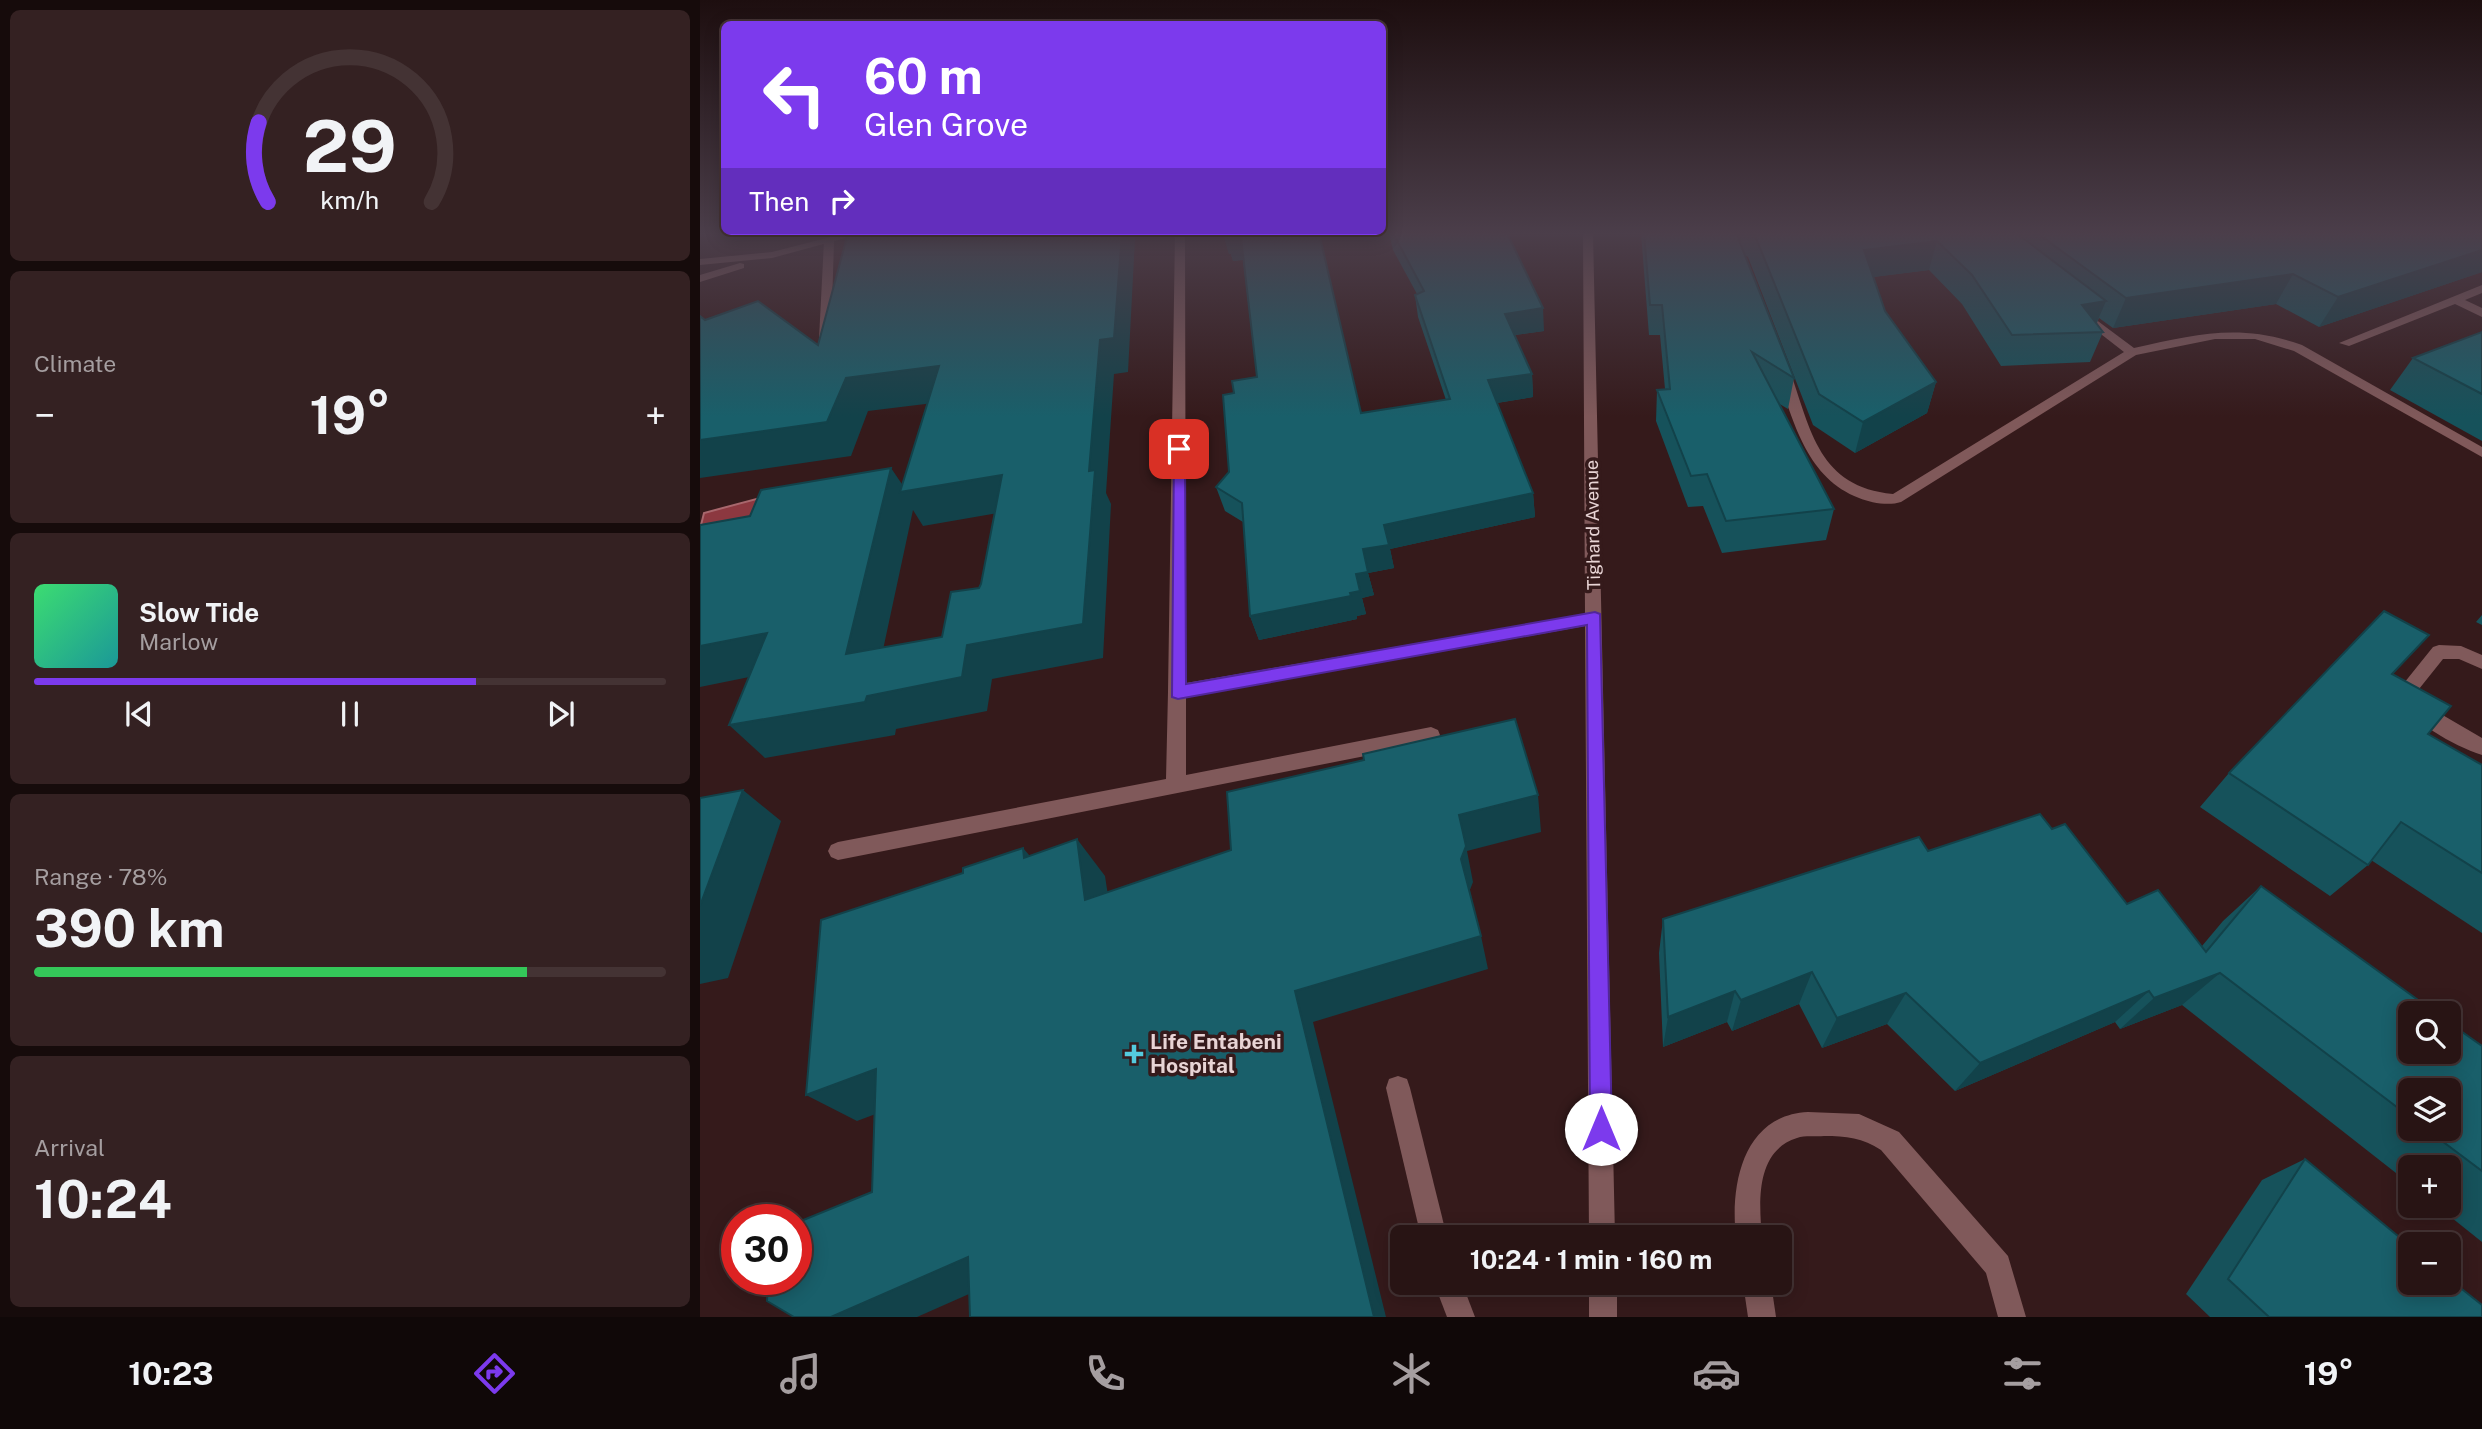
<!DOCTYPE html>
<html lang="en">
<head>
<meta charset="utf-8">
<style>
	body { margin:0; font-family:"Public Sans",sans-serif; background:#342122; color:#f1f3f6; height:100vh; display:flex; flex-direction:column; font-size:26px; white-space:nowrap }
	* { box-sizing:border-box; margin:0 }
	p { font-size:23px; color:#a59ea0 }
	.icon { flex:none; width:38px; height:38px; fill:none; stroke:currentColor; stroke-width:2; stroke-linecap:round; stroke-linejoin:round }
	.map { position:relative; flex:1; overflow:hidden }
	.drawer { display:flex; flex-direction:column; gap:10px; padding:10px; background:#160b0b; width:700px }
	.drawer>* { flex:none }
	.banner { position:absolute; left:21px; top:21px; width:665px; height:214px; border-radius:10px; box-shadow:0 4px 18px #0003,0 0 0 2px #443334; background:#7c3aed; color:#fff; overflow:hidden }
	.tools { position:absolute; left:1698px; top:1001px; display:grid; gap:14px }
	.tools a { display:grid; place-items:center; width:63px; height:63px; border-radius:10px; background:#281414; box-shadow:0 4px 18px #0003,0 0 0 2px #443334; font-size:35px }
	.speed { position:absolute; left:21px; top:1204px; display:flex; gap:14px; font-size:35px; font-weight:700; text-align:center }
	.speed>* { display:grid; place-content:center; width:91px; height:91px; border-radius:50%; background:#281414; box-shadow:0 4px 18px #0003,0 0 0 2px #443334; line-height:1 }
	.speed .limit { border:10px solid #d22; background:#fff; color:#111 }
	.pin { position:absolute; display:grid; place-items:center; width:60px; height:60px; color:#fff; margin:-30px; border-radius:14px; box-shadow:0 4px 10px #0006 }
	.me { position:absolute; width:77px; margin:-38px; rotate:0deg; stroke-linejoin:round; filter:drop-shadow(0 0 5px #0008) }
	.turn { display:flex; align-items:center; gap:24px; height:147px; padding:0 28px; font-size:32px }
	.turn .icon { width:91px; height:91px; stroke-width:2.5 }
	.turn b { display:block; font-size:49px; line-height:60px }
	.then { display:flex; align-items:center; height:66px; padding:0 28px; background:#0003; gap:14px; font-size:26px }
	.big { font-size:52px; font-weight:700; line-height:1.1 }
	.drawer .card { flex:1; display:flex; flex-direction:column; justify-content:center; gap:10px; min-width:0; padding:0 24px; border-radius:10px; background:#342122 }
	.drawer .dial { align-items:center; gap:0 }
	.dial svg { height:182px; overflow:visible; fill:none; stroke:#443334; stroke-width:7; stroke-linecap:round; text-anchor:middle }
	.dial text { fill:#f1f3f6; stroke:none }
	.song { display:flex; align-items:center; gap:21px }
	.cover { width:84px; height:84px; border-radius:10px; background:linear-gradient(135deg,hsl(140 70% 55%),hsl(180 70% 35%)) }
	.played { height:7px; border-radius:4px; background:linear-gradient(90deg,#7c3aed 70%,#443334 70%) }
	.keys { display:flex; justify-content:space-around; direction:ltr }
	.heat { display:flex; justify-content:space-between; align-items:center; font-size:38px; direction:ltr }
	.charge { height:10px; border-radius:5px; background:linear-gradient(90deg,#34c759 78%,#443334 0) }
	.trip { position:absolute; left:690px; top:1225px; width:402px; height:70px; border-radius:10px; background:#281414; box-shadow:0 4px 18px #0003,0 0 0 2px #443334; font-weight:700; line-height:70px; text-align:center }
	.dock { display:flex; height:112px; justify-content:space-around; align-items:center; background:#100808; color:#a59ea0 }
	.dock .icon { width:49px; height:49px }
	.dock .active { color:#7c3aed }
	.dock b { font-size:32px; color:#f1f3f6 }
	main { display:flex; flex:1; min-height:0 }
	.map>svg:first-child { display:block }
	.water { fill:#8c3840; stroke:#a8676d; stroke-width:2 }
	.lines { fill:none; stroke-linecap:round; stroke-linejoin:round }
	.service { fill:#80595a; fill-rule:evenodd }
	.minor { fill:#80595a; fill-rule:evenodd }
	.wall { fill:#16525b; fill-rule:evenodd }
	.shaded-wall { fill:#12424a }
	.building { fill:#195f6a; stroke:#12424a; stroke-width:2 }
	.route { fill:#7c3aed; stroke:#51269a; stroke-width:2 }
	.poi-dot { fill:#54cadd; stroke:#351a1b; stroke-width:2.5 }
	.labels { text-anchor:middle; stroke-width:7; stroke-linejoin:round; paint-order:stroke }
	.street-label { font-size:18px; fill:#e8d4d5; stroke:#351a1b }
	.near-poi-label { font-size:21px; font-weight:bold; fill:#e8d4d5; stroke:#351a1b; text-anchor:start }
</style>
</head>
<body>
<main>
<section class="drawer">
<div class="card dial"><svg viewBox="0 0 100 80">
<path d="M14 69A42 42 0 1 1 86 69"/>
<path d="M14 69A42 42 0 0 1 10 34" stroke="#7c3aed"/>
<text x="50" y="56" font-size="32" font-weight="700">29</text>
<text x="50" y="72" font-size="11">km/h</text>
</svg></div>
<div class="card"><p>Climate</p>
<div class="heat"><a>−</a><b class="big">19°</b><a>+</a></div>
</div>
<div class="card">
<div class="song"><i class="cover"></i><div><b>Slow Tide</b><p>Marlow</p></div></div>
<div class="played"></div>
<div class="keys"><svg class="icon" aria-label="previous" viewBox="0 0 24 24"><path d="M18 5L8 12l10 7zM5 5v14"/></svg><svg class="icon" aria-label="pause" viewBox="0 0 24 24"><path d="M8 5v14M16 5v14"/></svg><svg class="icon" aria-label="next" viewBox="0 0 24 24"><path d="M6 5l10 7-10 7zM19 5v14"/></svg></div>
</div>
<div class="card"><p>Range · 78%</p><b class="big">390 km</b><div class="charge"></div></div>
<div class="card"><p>Arrival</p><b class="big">10:24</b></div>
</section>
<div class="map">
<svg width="1782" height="1317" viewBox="0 0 1782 1317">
	<rect width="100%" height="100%" fill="#351a1b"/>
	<path class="water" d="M60,498L80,515L0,529L4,513Z"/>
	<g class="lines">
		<g class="service">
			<path d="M129,238L134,241L131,339L125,343L119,339L124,241Z"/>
			<path d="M1383,310L1434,348C1497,334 1540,323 1602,345L1782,447V457L1594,351L1555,339H1515L1436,355L1201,502C1189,506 1171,503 1159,498C1106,478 1093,420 1076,371L1083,367L1090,371C1111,431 1119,487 1193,494L1424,352L1379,317L1377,314Z"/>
			<path d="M1739,645L1761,646L1782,655V669L1759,659H1743L1715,694L1734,710L1782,738V755C1752,745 1711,722 1696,693L1733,647Z"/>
			<path d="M477,685L483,687L486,692V775L731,727L738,730L740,735L738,740L731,743L138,860L131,857L128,851L131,845L138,842L466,779L468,692L471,687Z"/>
			<path d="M698,1076L707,1079L710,1088L747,1237H721L686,1088L689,1079Z"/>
			<path d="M1108,1112L1159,1114L1199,1132L1308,1256L1326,1317H1298L1286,1273L1181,1150C1163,1138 1146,1136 1124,1136C1116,1137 1105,1135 1097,1138C1055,1151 1059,1203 1062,1237H1036C1030,1185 1043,1115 1108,1112Z"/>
			<path d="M734,1283H762L775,1317H747Z"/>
			<path d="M1043,1283H1071L1076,1317H1048Z"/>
		</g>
		<g class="minor">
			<path d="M146,233H164L72,258L0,265V259L72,252Z"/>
			<path d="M475,233H485L486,683L885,614L883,233H893L915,1237H889L885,626L477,699L471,697L468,692Z"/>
			<path d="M40,263L44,264V268L0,282V275Z"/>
			<path d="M1782,285V293L1765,300L1782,308V317L1755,304L1649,346L1639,343Z"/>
			<rect x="889" y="1283" width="28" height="34"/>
		</g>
	</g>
	<g class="wall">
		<path d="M523,233H619L661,413L746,400L718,317L715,295L717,294L693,250L689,233H807L844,331L815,335L832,374L833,397L797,403L833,493L835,517L690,549L694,568L668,573L674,595L662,598L666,614L657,616V619L559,640L550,616L543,522L525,511L516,487L529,472L534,393L557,377L543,260L533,261L531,254H529Z"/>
		<path d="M941,233H1782V272L1619,327L1576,304L1413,328L1399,318L1397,323L1403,332L1390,362L1301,366L1262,304L1229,270L1173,277L1185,311L1236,382L1227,413L1155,453L1113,425L1048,257L1045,255L1094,378L1088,409L1078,403L1134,509L1126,540L1022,553L1003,506L988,507L956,421L957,390L965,389L960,335H949Z"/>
		<path d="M1782,332V441L1690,390L1713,358Z"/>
		<path d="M1782,615V625L1776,622Z"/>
		<path d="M1692,674L1728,734L1782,765V933L1671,860L1668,865L1630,896L1500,807L1529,773Z"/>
		<path d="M1352,829L1427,904L1502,946L1523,921L1561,886L1782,1046V1242L1737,1206H1748V1167H1710V1184L1482,1005L1420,1029L1415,1022L1255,1091L1187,1024L1122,1048L1099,1004L1032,1031L1027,1022L963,1047L959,953L963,919L1228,851ZM1710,1090L1748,1129H1710Z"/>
		<path d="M1605,1159L1782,1317H1510L1486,1294L1562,1180Z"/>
	</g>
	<g class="shaded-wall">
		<path d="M422,233H435V239L428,372L414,374L406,493L411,504L403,658L292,679L287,711L196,729L195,735L65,758L29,725L167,696L267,645L389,471L400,340Z"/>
		<path d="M523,233L541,237L547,259L533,261L531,254H529Z"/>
		<path d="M1034,233H1041L1039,253Z"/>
		<path d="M1237,241L1229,270L1157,279L1164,250Z"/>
		<path d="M1782,250V272L1619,327L1638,297Z"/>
		<path d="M1593,274L1576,304L1413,328L1426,298Z"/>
		<path d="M1406,301L1393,331L1382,305Z"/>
		<path d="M843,308L844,331L807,336L805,314Z"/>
		<path d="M239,366L258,400L168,411L151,456L0,478V440L146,378Z"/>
		<path d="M832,374L833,397L790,404L788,380Z"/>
		<path d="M1236,382L1227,413L1155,453L1163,422Z"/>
		<path d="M191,468L206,490L302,475L321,509L223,526L213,510L175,687L146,654Z"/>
		<path d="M833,493L835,517L690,549L694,568L668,573L674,595L662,598L666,614L657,616V619L559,640L550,616L650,593L663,549L684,525Z"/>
		<path d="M67,633L99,667L0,687V646Z"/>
		<path d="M43,790L81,821L28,978L0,984V906Z"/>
		<path d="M838,795L841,832L767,851L773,882L768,895L761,859L759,815Z"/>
		<path d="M377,839L405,876L414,935L385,900Z"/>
		<path d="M323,848L354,884L324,858Z"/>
		<path d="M781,936L788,969L613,1022L686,1317H674L595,991Z"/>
		<path d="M1112,972L1099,1004L1032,1031L1041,1000Z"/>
		<path d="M1520,973L1482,1005L1420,1029L1454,998Z"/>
		<path d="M1035,991L1027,1022L963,1047L968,1017Z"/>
		<path d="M1449,991L1415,1022L1255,1091L1280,1063Z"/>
		<path d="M1206,993L1187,1024L1122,1048L1137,1018Z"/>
		<path d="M176,1069L221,1097L157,1121L106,1095Z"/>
		<path d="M268,1257L312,1275L217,1317H131Z"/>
	</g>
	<g class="building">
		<path d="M148,233H422L414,338L400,340L389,471L395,470L383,624L267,645L262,677L167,696L165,702L29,725L67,633L0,646V525L50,516L61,490L191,468L146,654L242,637L251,592L279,588L281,584L302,475L200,492L239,366L146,378L127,422L0,440V316L5,320L58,301L118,345Z"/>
		<path d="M526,233H619L661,413L750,399L715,295L724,291L693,233H807L843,308L805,314L832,374L788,380L833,493L684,525L689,545L663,549L668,572L656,574L660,591L650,593L651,596L550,616L542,503L516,487L529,472L523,395L534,393L532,381L557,377L541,237L527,239Z"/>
		<path d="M944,233H1036L1094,378L1052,352L1134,509L1026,521L1007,474L991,476L957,390L970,389L962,305H950Z"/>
		<path d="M1054,233H1316L1406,301L1382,305L1403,332L1312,335L1272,275L1237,241L1164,250L1185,311L1236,382L1163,422L1119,394Z"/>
		<path d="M1337,233H1782V250L1638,297L1593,274L1426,298Z"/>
		<path d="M1782,332V394L1713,358Z"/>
		<path d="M1684,611L1729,635L1692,674L1751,706L1728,734L1782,765V873L1701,822L1668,865L1529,773Z"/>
		<path d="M815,719L838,795L759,815L766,846L761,859L781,936L595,991L674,1317H270L268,1257L131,1317H94L67,1301L68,1279H96V1223L172,1192L176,1069L106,1095L121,920L263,873V868L323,848L324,858L377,839L385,900L531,850L527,792L664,760L663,754Z"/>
		<path d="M43,790L0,906V798Z"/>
		<path d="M1340,814L1352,829L1365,824L1427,904L1458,890L1506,952L1561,886L1736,1013H1710V1052H1748V1022L1782,1046V1171L1726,1129H1748V1090H1710V1117L1520,973L1454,998L1449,991L1280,1063L1206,993L1137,1018L1112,972L1041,1000L1035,991L968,1017L963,919L1219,837L1228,851Z"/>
		<path d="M1605,1159L1710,1246V1283H1748V1278L1782,1305V1317H1569L1528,1279Z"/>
	</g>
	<linearGradient id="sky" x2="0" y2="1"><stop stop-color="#1d0e0f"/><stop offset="0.56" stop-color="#4b3e4a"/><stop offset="1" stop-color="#4b3e4a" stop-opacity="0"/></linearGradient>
	<rect width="1782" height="417" fill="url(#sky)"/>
	<path class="route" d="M474,446L485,449L486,684L895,612L900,614L912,1129L909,1137L901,1141L893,1137L890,1129L887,625L478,699L472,697Z"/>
	<path class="poi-dot" d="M430.5 1043.5h7v7h7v7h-7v7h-7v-7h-7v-7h7z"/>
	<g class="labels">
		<g class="street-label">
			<text transform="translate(893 525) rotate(-91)" y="6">Tighard Avenue</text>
		</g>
		<g class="near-poi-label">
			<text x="450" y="1049">Life Entabeni<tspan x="450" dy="24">Hospital</tspan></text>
		</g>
	</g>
</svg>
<div class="tools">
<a><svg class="icon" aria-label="search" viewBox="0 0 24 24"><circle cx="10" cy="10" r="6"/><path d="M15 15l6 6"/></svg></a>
<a><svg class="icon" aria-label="layers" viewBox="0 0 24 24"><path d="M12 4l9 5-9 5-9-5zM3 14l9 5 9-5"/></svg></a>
<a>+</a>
<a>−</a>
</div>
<div class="speed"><div class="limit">30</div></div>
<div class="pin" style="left:479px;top:449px;background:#d93025"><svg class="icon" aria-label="arrive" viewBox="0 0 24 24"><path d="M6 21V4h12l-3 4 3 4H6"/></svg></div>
<svg class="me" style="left:901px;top:1129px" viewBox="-20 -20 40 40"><circle r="19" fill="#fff"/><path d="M0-13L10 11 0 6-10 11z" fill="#7c3aed"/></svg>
<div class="trip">10:24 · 1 min · 160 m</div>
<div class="banner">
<div class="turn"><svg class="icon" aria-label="left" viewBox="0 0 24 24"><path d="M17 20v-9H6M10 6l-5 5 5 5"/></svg><div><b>60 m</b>Glen Grove</div></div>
<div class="then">Then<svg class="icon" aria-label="right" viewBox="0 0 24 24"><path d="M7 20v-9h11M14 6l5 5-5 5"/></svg></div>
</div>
</div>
</main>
<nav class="dock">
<b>10:23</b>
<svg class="icon active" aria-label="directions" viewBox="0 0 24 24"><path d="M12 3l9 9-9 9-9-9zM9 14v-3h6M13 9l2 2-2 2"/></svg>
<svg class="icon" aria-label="music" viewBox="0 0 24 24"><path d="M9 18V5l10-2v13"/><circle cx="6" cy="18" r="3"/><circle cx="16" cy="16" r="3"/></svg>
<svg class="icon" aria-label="phone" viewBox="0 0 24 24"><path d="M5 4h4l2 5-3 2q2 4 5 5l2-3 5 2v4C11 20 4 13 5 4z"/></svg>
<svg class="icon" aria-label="climate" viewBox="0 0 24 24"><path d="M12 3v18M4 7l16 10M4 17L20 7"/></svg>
<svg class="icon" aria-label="car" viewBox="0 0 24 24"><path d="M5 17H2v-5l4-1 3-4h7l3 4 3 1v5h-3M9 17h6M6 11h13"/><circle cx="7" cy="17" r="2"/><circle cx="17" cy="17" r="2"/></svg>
<svg class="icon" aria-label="filters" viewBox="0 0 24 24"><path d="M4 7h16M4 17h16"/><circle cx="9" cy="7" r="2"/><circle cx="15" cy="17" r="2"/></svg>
<b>19°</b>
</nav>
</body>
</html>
